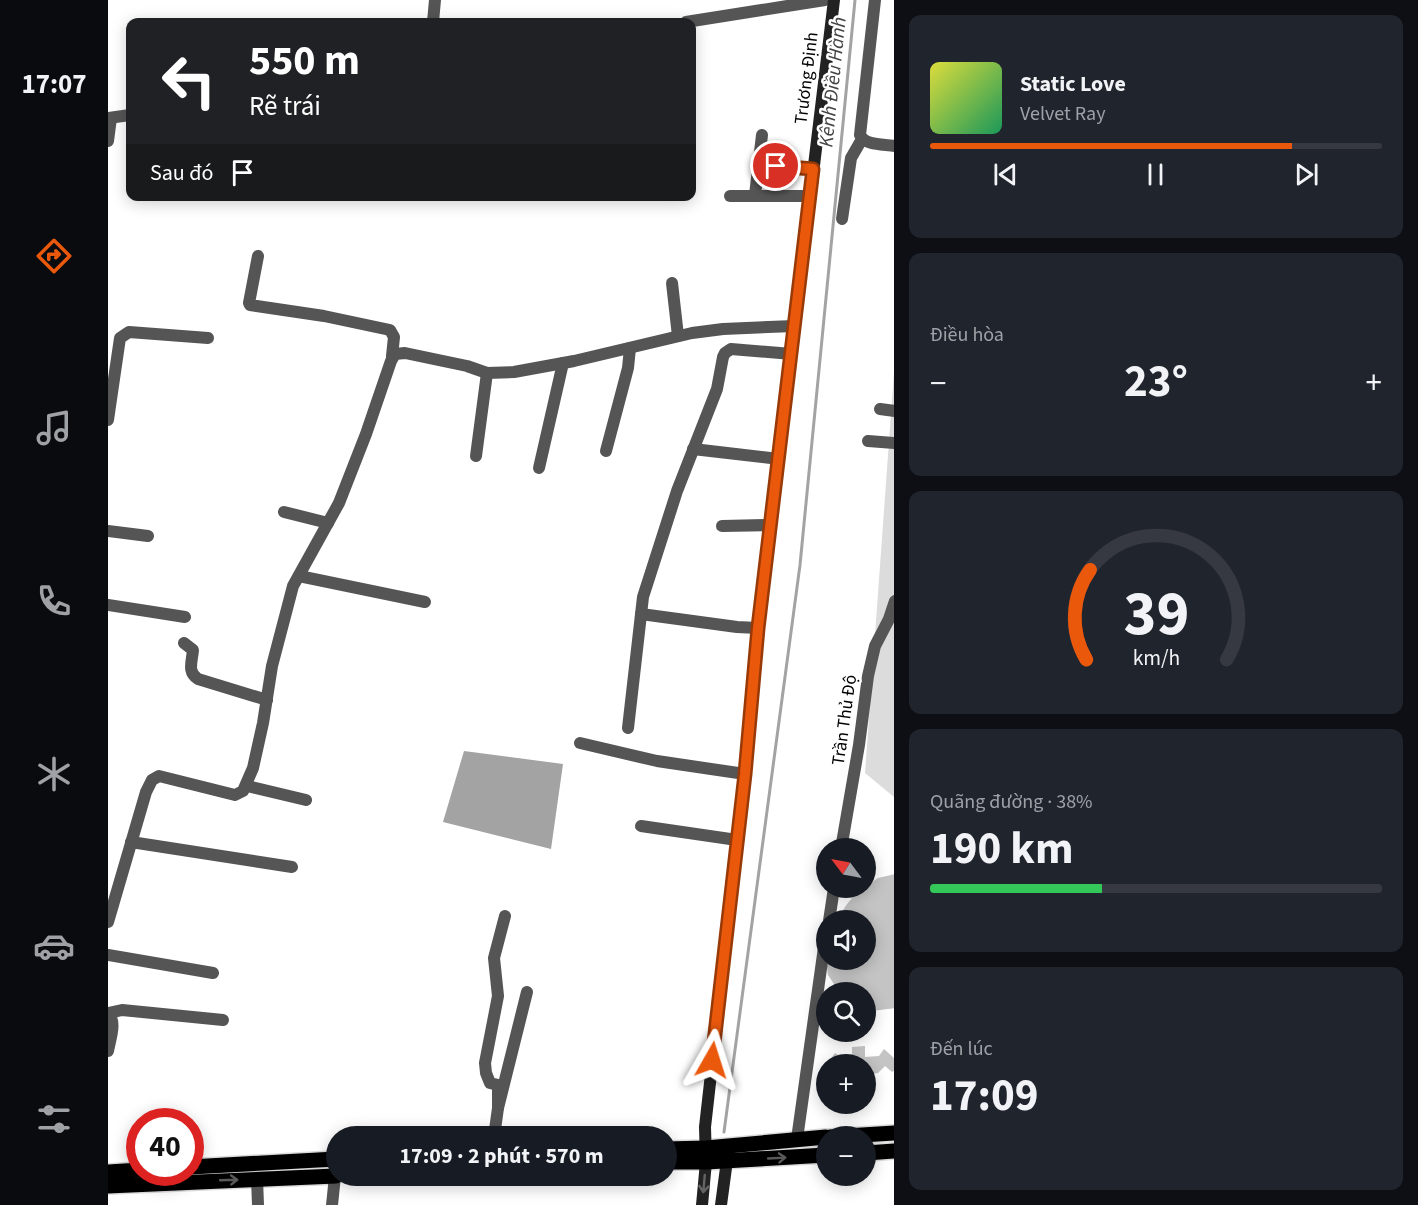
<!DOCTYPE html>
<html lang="vi">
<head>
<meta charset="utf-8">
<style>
	body { margin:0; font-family:"Source Sans 3",sans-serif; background:#20242c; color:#f1f3f6; height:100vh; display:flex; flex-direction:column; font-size:22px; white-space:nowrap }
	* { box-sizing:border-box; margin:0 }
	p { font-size:20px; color:#9ea1a6 }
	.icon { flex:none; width:33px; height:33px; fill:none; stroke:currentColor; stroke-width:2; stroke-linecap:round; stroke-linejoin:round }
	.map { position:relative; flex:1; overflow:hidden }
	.panel { display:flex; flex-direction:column; gap:15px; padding:15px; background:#0d0f14; width:524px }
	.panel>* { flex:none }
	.top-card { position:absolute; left:18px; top:18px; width:570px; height:183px; border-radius:12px; box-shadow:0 3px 15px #0003; background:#202124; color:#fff; overflow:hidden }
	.needle { width:39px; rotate:302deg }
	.fabs { position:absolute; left:708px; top:838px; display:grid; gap:12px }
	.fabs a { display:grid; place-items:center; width:60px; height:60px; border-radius:50%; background:#171b24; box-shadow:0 3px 15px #0003; font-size:30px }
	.speed { position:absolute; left:18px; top:1108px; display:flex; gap:12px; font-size:30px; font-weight:700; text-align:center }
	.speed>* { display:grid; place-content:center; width:78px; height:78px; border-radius:50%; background:#171b24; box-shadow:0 3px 15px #0003; line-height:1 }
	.speed .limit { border:9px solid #d22; background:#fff; color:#111 }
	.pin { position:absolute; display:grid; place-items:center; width:51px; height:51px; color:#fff; margin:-26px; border:3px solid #fff; border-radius:50%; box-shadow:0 2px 6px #0007 }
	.me { position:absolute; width:66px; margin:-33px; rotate:6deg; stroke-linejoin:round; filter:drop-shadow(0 0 4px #0008) }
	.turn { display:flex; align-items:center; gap:21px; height:126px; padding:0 24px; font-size:27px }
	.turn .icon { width:78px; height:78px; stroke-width:2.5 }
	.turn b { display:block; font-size:42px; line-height:51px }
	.then { display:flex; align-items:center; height:57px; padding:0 24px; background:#0003; gap:12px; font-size:22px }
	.big { font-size:45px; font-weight:700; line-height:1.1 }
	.panel .tile { flex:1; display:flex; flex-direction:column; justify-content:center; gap:9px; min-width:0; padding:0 21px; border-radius:12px; background:#20242c }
	.panel .dial { align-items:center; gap:0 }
	.dial svg { height:156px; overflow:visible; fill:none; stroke:#363941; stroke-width:7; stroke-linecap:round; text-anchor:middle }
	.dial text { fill:#f1f3f6; stroke:none }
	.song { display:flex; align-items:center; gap:18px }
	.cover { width:72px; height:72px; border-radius:9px; background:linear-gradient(135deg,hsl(60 70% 55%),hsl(150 70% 35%)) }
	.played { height:6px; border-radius:3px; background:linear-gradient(90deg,#ea580c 80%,#363941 80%) }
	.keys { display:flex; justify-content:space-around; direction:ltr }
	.heat { display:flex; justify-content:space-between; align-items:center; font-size:33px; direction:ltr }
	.charge { height:9px; border-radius:4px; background:linear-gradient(90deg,#34c759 38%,#363941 0) }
	.trip { position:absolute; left:218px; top:1126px; width:351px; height:60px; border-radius:30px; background:#171b24; box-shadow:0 3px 15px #0003; font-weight:700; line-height:60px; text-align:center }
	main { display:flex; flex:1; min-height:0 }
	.dock { display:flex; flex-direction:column; width:108px; justify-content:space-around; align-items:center; background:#090b0e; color:#9ea1a6 }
	.dock .icon { width:42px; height:42px }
	.dock .on { color:#ea580c }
	.dock b { font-size:27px; color:#f1f3f6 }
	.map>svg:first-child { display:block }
	.green { fill:#dcdcdc }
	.water { fill:#a3a3a3 }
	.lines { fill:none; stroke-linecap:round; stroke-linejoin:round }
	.stream { stroke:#a3a3a3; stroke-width:3 }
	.building { fill:#c4c4c4 }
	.primary-casing { stroke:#dbdbdb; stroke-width:18 }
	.street { stroke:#555; stroke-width:12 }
	.secondary { stroke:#222; stroke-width:12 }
	.primary { stroke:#000; stroke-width:15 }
	.oneway { stroke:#595959 }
	.oneway2 { stroke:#646464 }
	.route-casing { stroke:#983908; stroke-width:15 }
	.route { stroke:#ea580c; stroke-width:10 }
	.labels { text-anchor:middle; stroke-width:5; stroke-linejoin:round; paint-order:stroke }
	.street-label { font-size:18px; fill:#000; stroke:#fff }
	.water-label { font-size:20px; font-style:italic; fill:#444; stroke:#fff }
</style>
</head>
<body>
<main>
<nav class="dock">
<b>17:07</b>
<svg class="icon on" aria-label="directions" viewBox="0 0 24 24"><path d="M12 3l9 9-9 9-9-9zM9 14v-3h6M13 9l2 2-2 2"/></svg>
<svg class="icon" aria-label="music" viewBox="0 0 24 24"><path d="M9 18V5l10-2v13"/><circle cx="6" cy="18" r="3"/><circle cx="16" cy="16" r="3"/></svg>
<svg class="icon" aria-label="phone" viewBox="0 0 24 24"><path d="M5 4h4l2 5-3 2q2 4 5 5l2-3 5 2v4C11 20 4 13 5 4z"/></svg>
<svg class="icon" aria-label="climate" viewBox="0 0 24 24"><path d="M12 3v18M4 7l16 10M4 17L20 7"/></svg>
<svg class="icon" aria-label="car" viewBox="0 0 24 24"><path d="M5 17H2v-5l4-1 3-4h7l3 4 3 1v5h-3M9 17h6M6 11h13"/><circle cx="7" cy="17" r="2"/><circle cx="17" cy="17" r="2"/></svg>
<svg class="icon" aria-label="filters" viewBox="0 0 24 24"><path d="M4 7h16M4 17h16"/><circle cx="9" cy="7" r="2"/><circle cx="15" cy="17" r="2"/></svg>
</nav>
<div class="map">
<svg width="787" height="1205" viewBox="0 0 787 1205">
	<rect width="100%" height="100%" fill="#fff"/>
	<path class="green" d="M786,372V797L757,773Z"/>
	<path class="water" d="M356,751L455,764L443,849L335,822Z"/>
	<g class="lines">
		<path class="stream" d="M616,1132L692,565L747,0"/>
	</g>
	<g class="building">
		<path d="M787,874V1008L764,1011L758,1009V993H732L720,975L718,960H758V921H728L739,904L752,889L758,888V886L770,878Z"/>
		<path d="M757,1046V1057L771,1056L776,1049L787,1059V1070L784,1072L777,1066L770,1073L758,1075V1065H718V1073L714,1070L727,1053L737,1059L744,1058V1047Z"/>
	</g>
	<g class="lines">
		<g class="primary-casing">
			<g id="primary">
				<path d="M722,1137L787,1133"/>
				<path d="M558,1149L598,1148L718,1137"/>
				<path d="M758,1153L787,1151"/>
				<path d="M558,1162H598L718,1155"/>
				<path d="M82,1167L228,1159"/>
				<path d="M0,1172L32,1170"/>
				<path d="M0,1186L228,1176"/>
			</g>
		</g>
		<g class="street">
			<path d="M767,0L752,135C758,146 775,144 787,146"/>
			<path d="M325,22L327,0"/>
			<path d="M578,22L717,0"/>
			<path d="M0,118L22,115"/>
			<path d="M0,141L3,118"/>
			<path d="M668,167L705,169"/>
			<path d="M647,195L654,135"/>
			<path d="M622,196H702"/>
			<path d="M734,219L743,158L754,139"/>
			<path d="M150,256L141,303L142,305L216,316L282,330L286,337L284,356"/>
			<path d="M564,283L570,336"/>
			<path d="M772,409L787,411"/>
			<path d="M0,420L12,338L21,332L100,338"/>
			<path d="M760,441L787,443"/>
			<path d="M585,449L671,459"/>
			<path d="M498,451L520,368L522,348"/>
			<path d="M368,456L379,373"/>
			<path d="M431,468L455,363"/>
			<path d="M176,512L220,523"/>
			<path d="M614,526L662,525"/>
			<path d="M0,531L40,536"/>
			<path d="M191,576L317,602"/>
			<path d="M0,605L77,617"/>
			<path d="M533,614L629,627L650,628"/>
			<path d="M76,643L85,650C84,662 79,672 90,679L159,700"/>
			<path d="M520,728L535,597L569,491L609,389L615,357L617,353L623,349L684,354"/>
			<path d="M472,743L549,761L637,774"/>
			<path d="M139,786L198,800"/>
			<path d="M533,826L629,840"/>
			<path d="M23,842L184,867"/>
			<path d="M733,849L751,745L760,676L767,646L781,619L787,601"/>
			<path d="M721,921L726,888"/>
			<path d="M0,922L38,792L44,780L51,776L127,795L135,791L145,768L155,723L164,666L185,586L231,503L258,434L283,361L287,354L297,353L359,366L379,373L406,372L466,361L584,333L615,329L686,326"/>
			<path d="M0,955L105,973"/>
			<path d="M0,1013C9,1022 2,1039 0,1051"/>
			<path d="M1,1013L14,1010L115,1020"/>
			<path d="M390,1108V1085L382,1083L378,1073L377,1063L390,996L386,958L397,916"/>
			<path d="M386,1137L390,1108L419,992"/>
			<path d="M689,1139L718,933"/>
			<path d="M149,1179L150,1205"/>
			<path d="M224,1205L227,1176"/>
		</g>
		<g class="secondary">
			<path d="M594,1205L598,1162L597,1127L637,774L650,628L726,0"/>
			<path d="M613,1205L620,1153"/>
		</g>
		<use href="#primary" class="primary"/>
	</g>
	<defs><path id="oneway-shaft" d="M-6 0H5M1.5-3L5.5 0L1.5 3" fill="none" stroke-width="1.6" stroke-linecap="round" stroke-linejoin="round" transform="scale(1.5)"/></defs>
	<g class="oneway">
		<use href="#oneway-shaft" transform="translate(669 1158) rotate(-3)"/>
		<use href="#oneway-shaft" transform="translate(121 1180) rotate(-2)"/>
	</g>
	<use class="oneway2" href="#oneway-shaft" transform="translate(596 1184) rotate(95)"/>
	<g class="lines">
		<g class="route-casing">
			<path id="route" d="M604,1060L637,774L650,628L705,169L668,166"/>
		</g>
		<use href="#route" class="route"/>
	</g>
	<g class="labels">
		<g class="street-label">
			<text transform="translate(698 78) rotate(-83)" y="6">Trương Định</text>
			<text transform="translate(736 720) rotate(-82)" y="6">Trần Thủ Độ</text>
		</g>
		<g class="water-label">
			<text transform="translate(724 82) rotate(-84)" y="7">Kênh Điều Hành</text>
		</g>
	</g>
</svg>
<div class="fabs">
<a><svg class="needle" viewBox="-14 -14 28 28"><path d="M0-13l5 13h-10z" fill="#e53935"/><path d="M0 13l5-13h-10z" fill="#9ea1a6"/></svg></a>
<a><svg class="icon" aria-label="sound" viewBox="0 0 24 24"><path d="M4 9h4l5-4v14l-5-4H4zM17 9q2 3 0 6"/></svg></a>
<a><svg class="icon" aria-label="search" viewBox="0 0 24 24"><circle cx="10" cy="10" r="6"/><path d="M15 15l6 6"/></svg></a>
<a>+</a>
<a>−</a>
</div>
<div class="speed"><div class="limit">40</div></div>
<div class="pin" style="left:668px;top:166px;background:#d93025"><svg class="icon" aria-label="arrive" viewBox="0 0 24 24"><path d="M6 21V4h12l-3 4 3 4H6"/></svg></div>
<svg class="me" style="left:604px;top:1060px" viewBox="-20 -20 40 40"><path d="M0-17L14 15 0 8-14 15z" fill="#ea580c" stroke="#fff" stroke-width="4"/></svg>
<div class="trip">17:09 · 2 phút · 570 m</div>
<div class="top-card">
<div class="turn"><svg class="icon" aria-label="left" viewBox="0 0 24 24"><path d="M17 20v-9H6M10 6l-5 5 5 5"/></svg><div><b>550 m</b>Rẽ trái</div></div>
<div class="then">Sau đó<svg class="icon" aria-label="arrive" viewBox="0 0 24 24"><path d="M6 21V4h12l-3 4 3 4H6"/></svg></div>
</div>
</div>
<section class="panel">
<div class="tile">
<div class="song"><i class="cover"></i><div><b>Static Love</b><p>Velvet Ray</p></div></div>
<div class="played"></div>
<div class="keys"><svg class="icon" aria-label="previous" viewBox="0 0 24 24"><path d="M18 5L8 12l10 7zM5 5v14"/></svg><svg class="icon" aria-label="pause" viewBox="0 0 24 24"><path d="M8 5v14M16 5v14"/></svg><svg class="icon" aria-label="next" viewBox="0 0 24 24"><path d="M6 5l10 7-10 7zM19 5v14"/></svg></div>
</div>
<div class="tile"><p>Điều hòa</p>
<div class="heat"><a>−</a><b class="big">23°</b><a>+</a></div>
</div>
<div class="tile dial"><svg viewBox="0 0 100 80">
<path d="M14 69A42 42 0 1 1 86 69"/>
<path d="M14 69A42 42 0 0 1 16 23" stroke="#ea580c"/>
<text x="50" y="56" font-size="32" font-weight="700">39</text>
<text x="50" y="72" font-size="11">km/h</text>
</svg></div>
<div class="tile"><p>Quãng đường · 38%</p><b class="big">190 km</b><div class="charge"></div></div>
<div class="tile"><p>Đến lúc</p><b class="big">17:09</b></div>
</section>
</main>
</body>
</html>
